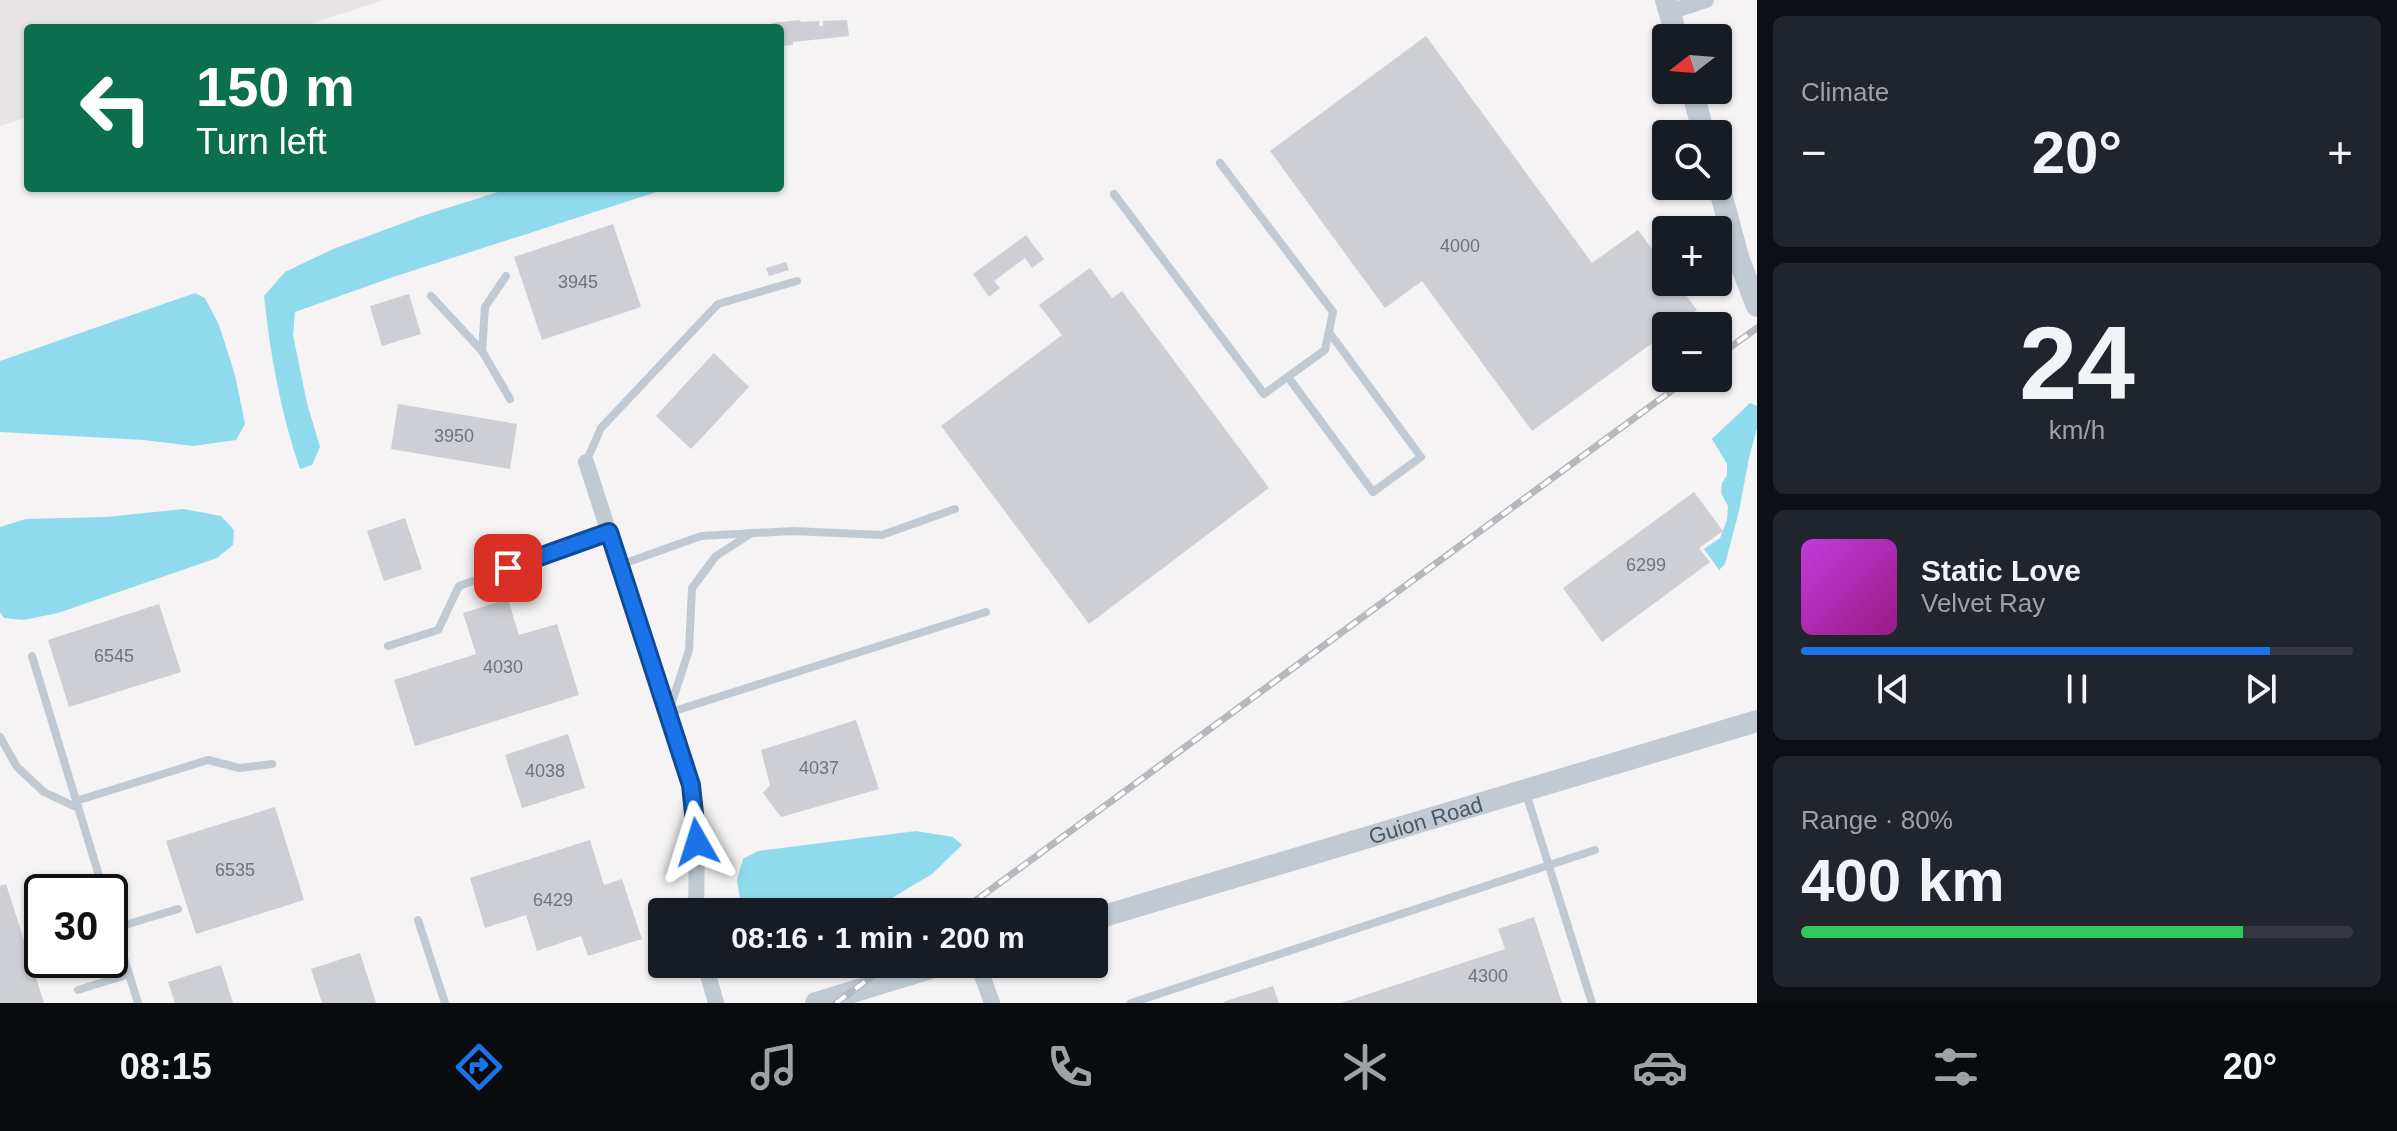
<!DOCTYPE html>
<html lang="en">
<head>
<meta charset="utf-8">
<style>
	body { margin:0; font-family:Helvetica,sans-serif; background:#20242c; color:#f1f3f6; height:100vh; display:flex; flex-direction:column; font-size:30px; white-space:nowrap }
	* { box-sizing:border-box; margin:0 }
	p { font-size:26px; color:#9ea1a6 }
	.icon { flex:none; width:44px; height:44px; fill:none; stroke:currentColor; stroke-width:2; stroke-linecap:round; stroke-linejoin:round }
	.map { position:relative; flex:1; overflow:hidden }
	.drawer { display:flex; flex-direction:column; gap:16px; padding:16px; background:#0d0f14; width:640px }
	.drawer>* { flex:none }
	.top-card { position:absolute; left:24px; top:24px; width:760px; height:168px; border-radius:8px; box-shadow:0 2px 6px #0004; background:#0b6e4f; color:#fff; overflow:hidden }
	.needle { width:52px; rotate:253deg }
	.controls { position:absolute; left:1652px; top:24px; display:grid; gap:16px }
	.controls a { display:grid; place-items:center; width:80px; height:80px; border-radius:8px; background:#171b24; box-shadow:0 2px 6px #0004; font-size:40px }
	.speed { position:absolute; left:24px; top:874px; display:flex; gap:16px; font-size:40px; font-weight:700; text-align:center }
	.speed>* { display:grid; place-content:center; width:104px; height:104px; border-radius:50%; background:#171b24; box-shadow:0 2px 6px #0004; line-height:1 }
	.speed .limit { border:4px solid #111; border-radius:12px; background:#fff; color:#111 }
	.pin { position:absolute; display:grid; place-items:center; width:68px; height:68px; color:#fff; margin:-34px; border-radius:16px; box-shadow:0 4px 12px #0006 }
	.me { position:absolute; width:88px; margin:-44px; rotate:354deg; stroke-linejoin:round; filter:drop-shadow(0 0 6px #0008) }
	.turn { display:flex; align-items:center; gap:28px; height:168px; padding:0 40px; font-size:36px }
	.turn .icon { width:104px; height:104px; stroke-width:2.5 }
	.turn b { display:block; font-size:56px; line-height:68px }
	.big { font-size:60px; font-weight:600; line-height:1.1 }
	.drawer .tile { flex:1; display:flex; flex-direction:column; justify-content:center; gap:12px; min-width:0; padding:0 28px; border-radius:12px; background:#20242c }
	.drawer .dial { align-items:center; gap:0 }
	.dial b { font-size:104px; line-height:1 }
	.song { display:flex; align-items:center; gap:24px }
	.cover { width:96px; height:96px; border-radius:12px; background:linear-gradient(135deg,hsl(290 70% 55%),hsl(310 70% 35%)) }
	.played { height:8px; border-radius:4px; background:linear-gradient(90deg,#1a73e8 85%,#363941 85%) }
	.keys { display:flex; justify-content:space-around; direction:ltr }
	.heat { display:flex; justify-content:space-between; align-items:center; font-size:44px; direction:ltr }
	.charge { height:12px; border-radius:6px; background:linear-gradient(90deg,#34c759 80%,#363941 0) }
	.trip { position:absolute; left:648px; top:898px; width:460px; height:80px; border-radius:8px; background:#171b24; box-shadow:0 2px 6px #0004; font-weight:600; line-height:80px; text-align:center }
	.tabs { display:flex; height:128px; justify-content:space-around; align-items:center; background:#090b0e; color:#9ea1a6 }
	.tabs .icon { width:56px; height:56px }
	.tabs .on { color:#1a73e8 }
	.tabs b { font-size:36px; color:#f1f3f6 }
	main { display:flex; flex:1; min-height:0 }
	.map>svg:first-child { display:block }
	.education { fill:#e6e4e5 }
	.water { fill:#90daee }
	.building { fill:#cdcfd5 }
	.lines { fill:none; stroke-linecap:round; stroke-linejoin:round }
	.service { stroke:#c1cad2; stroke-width:8 }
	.minor { stroke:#c1cad2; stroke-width:16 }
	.tertiary { stroke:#c1cad2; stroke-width:22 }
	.rail-casing { stroke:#b5b8bd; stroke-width:7 }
	.rail { stroke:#fff; stroke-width:4; stroke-dasharray:12; stroke-linecap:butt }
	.route-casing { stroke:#114b97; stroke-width:20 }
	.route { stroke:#1a73e8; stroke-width:14 }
	.labels { text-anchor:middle; stroke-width:6; stroke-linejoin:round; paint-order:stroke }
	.number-label { font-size:18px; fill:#6b747e }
	.street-label { font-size:22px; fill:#4a5661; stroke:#fff }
</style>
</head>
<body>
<main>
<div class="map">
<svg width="1757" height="1003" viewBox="0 0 1757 1003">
	<rect width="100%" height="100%" fill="#f5f3f3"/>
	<path class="education" d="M0,0H384L298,28H28V117L0,126Z"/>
	<g class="water">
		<path d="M511,188H669L393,277L295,312L293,335L307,403L320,447L312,465L300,469C281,414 270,354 264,296L285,272L333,249L425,215Z"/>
		<path d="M195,293L205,298L219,325L235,375L245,424L236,440L193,446L144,440L0,432V361Z"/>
		<path d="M1750,403L1757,406V428L1749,458L1739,511L1725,564L1719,570L1704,549L1720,538L1727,520L1728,506L1721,493L1722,483L1727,475V464L1712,439Z"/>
		<path d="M184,509L221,516L234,530L233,545L217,558L58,613L23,620L4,618L0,612V527L26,519L106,517Z"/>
		<path d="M916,831L953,837L962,845L932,874L884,903L863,912H742L737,880L743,859L758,851Z"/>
	</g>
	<g class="building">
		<path d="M800,20L801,22L819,21V26H823V21L847,20L849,36L793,42V45L780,46V28H772V23Z"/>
		<path d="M1426,36L1592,263L1638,230L1666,268V282H1676L1697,310L1675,326H1666V333L1532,431L1422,281L1385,308L1270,151Z"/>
		<path d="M613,224L641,307L542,340L514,257Z"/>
		<path d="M1026,235L1044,259L1032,268L1025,258L994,281L1000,288L989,297L973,274Z"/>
		<path d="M786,262L789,270L769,276L766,268Z"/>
		<path d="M1090,268L1112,298L1122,291L1269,488L1089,624L941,426L1062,335L1039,305Z"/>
		<path d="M409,294L421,334L382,346L370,306Z"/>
		<path d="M714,353L749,387L691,449L656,416Z"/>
		<path d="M398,404L517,424L510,469L391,449Z"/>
		<path d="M1694,492L1723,531L1699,548L1710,562L1602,642L1563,588Z"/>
		<path d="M405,518L422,569L384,581L367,531Z"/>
		<path d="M508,599L519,635L557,624L579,695L415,746L394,680L476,654L463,613Z"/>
		<path d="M159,604L181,672L69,707L48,640Z"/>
		<path d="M856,720L879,789L781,817L763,793L770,785L761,750Z"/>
		<path d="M568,734L585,788L522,808L505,755Z"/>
		<path d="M275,807L304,900L196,934L166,841Z"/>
		<path d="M590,840L604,885L622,879L642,939L588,956L581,936L537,951L526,915L485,928L470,878Z"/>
		<path d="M6,884L44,1003H0V886Z"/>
		<path d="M1534,917L1562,1003H1341L1505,949L1498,929Z"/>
		<path d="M360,953L376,1003H322L311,969Z"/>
		<path d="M221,965L233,1003H175L168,982Z"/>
		<path d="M1273,986L1279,1003H1224L1223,1002Z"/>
	</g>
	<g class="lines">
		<g class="service">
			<path d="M1114,194L1264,394L1325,350L1333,312L1220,163"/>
			<path d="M431,296L482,351L485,307L506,276"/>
			<path d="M482,351L510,399"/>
			<path d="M1288,377L1373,492L1421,457L1329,332"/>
			<path d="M586,462L601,428L718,304L797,281"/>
			<path d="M620,565L701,536L792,531L882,535L955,509"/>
			<path d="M388,646L438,630L459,586L609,532"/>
			<path d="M32,656L104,892"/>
			<path d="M670,708L689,650L692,588L716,556L752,533"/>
			<path d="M668,713L986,612"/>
			<path d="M0,737L17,767L44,792L78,808"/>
			<path d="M1525,790L1592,1003"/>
			<path d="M76,801L208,760L240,768L272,764"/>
			<path d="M110,913L138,1003"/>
			<path d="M418,920L445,1003"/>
			<path d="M115,928L178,909"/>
			<path d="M78,990L129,974"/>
			<path d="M1131,1003L1595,850"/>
		</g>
		<g class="minor">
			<path d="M1670,12L1706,0"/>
			<path d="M586,462L691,785L697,842L696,912"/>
			<path d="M705,964L716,1003"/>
			<path d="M978,964L992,1003"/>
		</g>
		<g class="tertiary">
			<path d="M1666,0L1677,38"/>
			<path d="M1692,90L1704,134"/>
			<path d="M1718,183L1739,260L1757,306"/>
			<path id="s1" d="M1094,919L1757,721"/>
			<path d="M816,1003L944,964"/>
		</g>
		<g class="rail-casing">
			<g id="rail">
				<path d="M1718,356L1757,328"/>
				<path d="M960,912L1689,378"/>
				<path d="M836,1003L889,964"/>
			</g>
		</g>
		<use href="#rail" class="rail"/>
	</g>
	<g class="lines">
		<g class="route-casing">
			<path id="route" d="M508,568L609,532L691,785L697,842"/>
		</g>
		<use href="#route" class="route"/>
	</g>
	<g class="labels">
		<g class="number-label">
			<text x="1460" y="252">4000</text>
			<text x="578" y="288">3945</text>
			<text x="454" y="442">3950</text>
			<text x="1646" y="571">6299</text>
			<text x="114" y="662">6545</text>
			<text x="503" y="673">4030</text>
			<text x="819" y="774">4037</text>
			<text x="545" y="777">4038</text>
			<text x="235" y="876">6535</text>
			<text x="553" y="906">6429</text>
			<text x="1488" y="982">4300</text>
		</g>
		<g class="street-label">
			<text dy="8" stroke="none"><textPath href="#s1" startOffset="346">Guion Road</textPath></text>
		</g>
	</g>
</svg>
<div class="controls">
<a><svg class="needle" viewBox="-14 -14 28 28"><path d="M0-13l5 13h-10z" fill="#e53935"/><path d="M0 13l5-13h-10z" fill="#9ea1a6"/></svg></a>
<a><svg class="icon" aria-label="search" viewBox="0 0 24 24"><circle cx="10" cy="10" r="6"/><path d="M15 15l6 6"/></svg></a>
<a>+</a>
<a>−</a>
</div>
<div class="speed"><div class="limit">30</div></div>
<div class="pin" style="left:508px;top:568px;background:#d93025"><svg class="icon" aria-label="arrive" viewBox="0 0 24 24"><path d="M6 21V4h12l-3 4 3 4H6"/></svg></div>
<svg class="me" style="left:697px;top:842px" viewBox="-20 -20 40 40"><path d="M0-17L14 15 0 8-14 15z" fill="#1a73e8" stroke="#fff" stroke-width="4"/></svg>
<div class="trip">08:16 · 1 min · 200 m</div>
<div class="top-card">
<div class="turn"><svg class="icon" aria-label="left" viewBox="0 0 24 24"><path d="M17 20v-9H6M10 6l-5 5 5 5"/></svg><div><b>150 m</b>Turn left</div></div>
</div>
</div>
<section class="drawer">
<div class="tile"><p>Climate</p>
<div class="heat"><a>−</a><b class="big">20°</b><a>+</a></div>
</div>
<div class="tile dial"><b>24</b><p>km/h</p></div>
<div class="tile">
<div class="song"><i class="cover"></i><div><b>Static Love</b><p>Velvet Ray</p></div></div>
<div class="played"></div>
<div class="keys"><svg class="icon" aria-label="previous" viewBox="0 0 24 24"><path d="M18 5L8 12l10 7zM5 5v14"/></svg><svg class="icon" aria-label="pause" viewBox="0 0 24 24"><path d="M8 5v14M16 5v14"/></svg><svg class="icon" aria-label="next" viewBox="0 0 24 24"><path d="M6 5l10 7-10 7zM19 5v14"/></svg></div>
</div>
<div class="tile"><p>Range · 80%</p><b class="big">400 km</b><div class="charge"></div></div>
</section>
</main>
<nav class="tabs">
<b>08:15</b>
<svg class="icon on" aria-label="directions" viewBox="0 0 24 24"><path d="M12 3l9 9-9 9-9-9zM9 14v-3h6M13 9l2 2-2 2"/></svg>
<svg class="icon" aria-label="music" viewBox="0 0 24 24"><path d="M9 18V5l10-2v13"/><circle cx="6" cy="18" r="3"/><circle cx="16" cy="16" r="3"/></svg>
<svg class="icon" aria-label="phone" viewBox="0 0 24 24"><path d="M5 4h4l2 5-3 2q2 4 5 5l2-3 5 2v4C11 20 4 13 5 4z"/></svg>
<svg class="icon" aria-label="climate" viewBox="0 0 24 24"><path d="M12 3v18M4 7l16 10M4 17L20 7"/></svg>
<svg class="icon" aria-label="car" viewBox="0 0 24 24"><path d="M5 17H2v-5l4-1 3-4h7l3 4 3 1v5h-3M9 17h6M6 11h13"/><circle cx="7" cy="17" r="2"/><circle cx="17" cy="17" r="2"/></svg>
<svg class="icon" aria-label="filters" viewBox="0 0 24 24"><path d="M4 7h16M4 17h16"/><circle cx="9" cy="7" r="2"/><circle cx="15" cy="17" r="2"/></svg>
<b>20°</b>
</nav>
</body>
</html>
